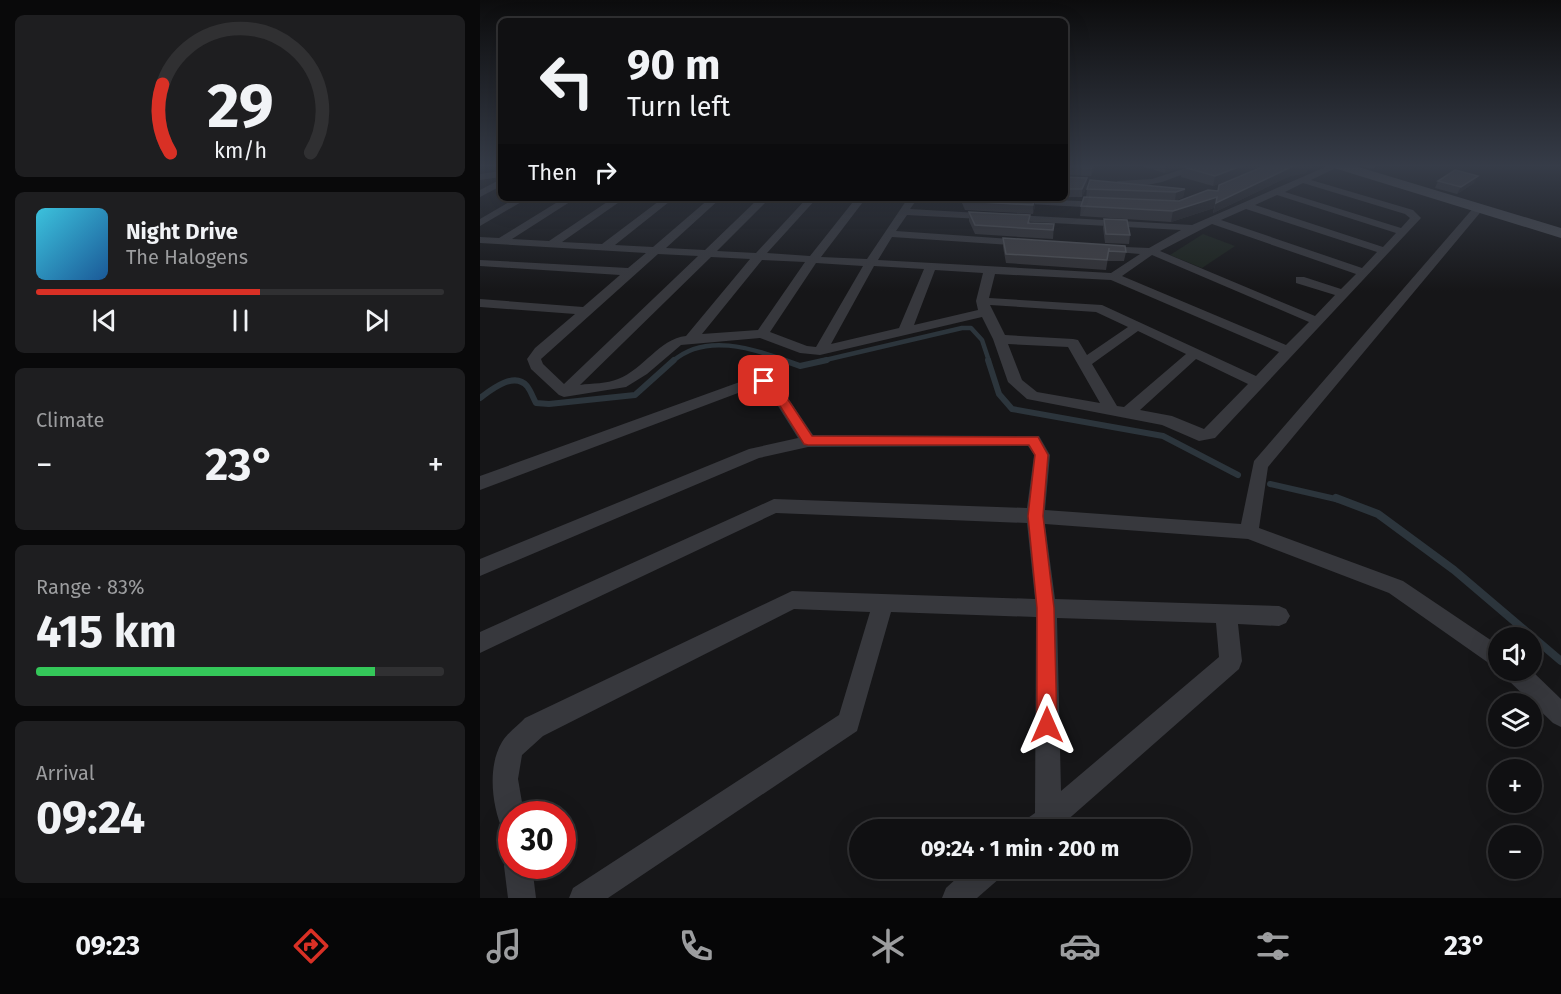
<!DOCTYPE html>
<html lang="en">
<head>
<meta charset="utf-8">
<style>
	body { margin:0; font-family:"Fira Sans",sans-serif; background:#1e1e20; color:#f1f3f6; height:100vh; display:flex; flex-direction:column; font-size:22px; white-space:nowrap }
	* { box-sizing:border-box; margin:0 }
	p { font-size:20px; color:#9c9d9f }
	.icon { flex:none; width:33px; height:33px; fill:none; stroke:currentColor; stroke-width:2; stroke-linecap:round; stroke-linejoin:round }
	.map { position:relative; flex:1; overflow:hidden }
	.side { display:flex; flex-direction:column; gap:15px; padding:15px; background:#09090a; width:480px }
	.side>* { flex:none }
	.guide { position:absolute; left:18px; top:18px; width:570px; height:183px; border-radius:9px; box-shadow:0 6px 24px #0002,0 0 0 2px #303032; background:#101012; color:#f1f3f6; overflow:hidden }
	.controls { position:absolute; left:1008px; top:627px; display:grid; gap:12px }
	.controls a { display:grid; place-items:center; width:54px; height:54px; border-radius:50%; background:#101012; box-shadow:0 6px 24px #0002,0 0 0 2px #303032; font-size:30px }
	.speed { position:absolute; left:18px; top:801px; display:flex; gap:12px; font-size:30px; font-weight:700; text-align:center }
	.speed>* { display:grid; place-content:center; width:78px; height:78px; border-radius:50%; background:#101012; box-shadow:0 6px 24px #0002,0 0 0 2px #303032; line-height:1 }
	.speed .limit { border:9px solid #d22; background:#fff; color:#111 }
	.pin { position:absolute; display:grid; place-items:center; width:51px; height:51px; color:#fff; margin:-26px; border-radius:12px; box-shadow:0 3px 9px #0006 }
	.me { position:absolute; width:66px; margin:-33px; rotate:0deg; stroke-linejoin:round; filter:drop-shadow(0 0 4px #0008) }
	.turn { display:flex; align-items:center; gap:21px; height:126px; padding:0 30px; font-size:27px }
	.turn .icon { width:78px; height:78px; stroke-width:2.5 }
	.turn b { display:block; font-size:42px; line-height:51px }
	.then { display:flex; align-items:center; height:57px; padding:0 30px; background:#0003; gap:12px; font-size:22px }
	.big { font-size:45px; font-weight:700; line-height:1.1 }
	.side .widget { flex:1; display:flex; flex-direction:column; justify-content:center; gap:9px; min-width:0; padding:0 21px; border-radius:9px; background:#1e1e20 }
	.side .dial { align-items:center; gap:0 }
	.dial svg { height:156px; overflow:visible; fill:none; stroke:#303032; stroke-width:7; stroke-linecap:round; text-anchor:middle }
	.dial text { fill:#f1f3f6; stroke:none }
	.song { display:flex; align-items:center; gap:18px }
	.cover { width:72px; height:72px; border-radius:9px; background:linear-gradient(135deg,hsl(190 70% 55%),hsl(210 70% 35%)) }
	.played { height:6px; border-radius:3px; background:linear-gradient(90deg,#d93025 55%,#303032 55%) }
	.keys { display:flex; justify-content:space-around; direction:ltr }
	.heat { display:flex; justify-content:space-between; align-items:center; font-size:33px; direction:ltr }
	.charge { height:9px; border-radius:4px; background:linear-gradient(90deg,#34c759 83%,#303032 0) }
	.trip { position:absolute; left:369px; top:819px; width:342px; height:60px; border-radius:30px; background:#101012; box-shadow:0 6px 24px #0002,0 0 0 2px #303032; font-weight:700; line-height:60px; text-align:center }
	.menu { display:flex; height:96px; justify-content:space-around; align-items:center; background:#060607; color:#9c9d9f }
	.menu .icon { width:42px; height:42px }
	.menu .selected { color:#d93025 }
	.menu b { font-size:27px; color:#f1f3f6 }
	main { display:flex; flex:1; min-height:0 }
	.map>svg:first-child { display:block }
	.green { fill:#1c231d }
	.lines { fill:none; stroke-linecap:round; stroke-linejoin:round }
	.stream-far2 { stroke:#2c353c; stroke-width:4.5 }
	.stream-far1 { stroke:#2c353c; stroke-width:6 }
	.stream { stroke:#2c353c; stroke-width:8 }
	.minor { fill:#37383d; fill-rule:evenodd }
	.secondary { fill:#45474d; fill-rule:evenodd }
	.wall { fill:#323236 }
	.shaded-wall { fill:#212124 }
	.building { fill:#3f3f44; stroke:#4f5156; stroke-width:1.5 }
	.route { fill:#d93025; stroke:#8d1f18; stroke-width:1.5 }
</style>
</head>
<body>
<main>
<section class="side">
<div class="widget dial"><svg viewBox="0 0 100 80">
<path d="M14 69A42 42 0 1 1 86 69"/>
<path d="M14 69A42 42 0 0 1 10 34" stroke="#d93025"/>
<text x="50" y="56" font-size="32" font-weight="700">29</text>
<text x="50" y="72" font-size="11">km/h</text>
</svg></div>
<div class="widget">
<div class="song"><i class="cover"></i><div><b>Night Drive</b><p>The Halogens</p></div></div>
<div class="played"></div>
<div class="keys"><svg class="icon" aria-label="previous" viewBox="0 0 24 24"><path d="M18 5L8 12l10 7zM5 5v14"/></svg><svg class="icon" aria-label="pause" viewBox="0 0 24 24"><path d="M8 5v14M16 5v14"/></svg><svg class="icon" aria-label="next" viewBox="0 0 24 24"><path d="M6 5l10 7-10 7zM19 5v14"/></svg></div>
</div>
<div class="widget"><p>Climate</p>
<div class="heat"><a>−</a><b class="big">23°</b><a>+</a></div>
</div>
<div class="widget"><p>Range · 83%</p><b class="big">415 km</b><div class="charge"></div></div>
<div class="widget"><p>Arrival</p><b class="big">09:24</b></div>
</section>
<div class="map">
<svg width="1081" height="898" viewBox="0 0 1081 898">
	<rect width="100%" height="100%" fill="#161618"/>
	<path class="green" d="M723,234L755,246L722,268L690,255Z"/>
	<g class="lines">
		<g class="stream-far2">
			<path d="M193,361C225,333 272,348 307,361"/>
			<path d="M341,361L482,328H491L502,340L509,361"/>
		</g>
		<g class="stream-far1">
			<path d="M303,360L320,366L347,360"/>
			<path d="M508,360L519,394L532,409L683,436L758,475"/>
			<path d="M0,398C11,390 34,371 47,386C51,391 53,398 56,403L69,404L155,395L194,360"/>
			<path d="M790,484L860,500"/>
		</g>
		<path class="stream" d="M856,498L898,514L974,570L1081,661"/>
		<g class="minor">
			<path d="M715,165H728L682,182L662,186L638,187L633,184L638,181L672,179Z"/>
			<path d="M850,165H862L831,180L933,210L941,218L735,438L719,441L682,425L547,399L528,382L513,339L502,317L340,355L320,353L280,338L201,345L167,374L146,387L84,397L79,395L51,369L47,359L55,348L95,314L0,307V299L103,307L140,275L0,266V260L148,268L166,253L0,243V237L19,238L84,198H96L32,239L69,241L133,198H145L82,242L122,244L183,198H194L135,245L173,247L230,198H241L186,248L225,250L279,198H290L237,251L276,253L327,198H337L287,253L330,256L376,198H386L341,257L387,259L428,198H438L430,209L712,225ZM823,183L925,214L930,218L921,228L805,192ZM797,195L916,233L903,247L775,205ZM766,209L897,252L882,268L741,220ZM427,215L701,230L669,248L621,246V250L625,251L660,254L631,273L398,260L412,237L545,246L550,243L545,240L416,231ZM732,224L876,274L861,289L824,277H816V283L855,295L835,316L680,251ZM178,254L218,256L84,384L63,364L61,359ZM672,255L829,322L806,345L642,276ZM231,257L270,259L206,336C179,339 164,369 138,379C127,384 112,383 100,385ZM282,260L325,262L278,330L222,334ZM336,263L383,266L336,347L327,346L290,332ZM394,266L444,269L419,328L351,344ZM455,270L503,273L496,301L498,310L434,325ZM515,274L631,280L799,352L776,376L622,305L509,298ZM510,305L616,312L648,327L607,355L598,340L593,339L525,335ZM658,331L706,354L644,407L637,406L612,364ZM528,344L588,347L620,403L557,392L542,380ZM716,359L768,384L724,429L692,416L660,410Z"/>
			<path d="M21,171V177L0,180V174Z"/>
			<path d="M21,179V186L0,197V190Z"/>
			<path d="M36,198H48L0,226V219Z"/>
			<path d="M533,198L621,202L626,205L621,208L530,203L528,201Z"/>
			<path d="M995,206L1004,208L788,467L779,528L923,581L1018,645V667L1010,664L909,593L768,539L565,524L575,599L799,606L806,609L810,616L806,623L799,626L758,624L762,661L759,669L576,830H542L545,820L555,813L556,617L411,612L377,731L128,898H89L93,888L359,715L390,612L314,609L63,736L42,755L38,779L44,814H32V835L23,831C12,806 7,767 22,742C27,733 38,726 45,718L312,591L555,599L547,523L296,513L0,653V632L294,499L547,508L554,455L548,446L328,447L279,458L0,576V559L269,449L318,438L286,387H274L0,490V476L268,379L296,380L333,435L559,436L570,455L565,510L761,524L774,461ZM577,618L736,623L739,657L581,791Z"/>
			<path d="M1023,670H1051L1081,699V727L1073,723L1026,678Z"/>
			<path d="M32,855V866H52L56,898H28L24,866L28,856Z"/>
			<path d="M488,868H524L520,878L497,898H462L466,888Z"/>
		</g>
		<path class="secondary" d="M852,165H872L1081,228V238L854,168Z"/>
	</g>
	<g class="wall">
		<path d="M585,165H616L611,176L585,175Z"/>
		<path d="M658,165H707L685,173Z"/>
		<path d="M786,165L733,186L701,177L703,167Z"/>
		<path d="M878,165H898L892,169Z"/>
		<path d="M827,170L826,173L810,176L733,213L734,208L691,222L600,216L601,206L606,197L607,189H705L703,197L695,201H699Z"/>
		<path d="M585,176V177L607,178V186L602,197H585Z"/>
		<path d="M958,181L994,183L977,194L955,188Z"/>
		<path d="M482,198H555V206L553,214L485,210L482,203Z"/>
		<path d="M489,212L550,215V223L574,224L573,239L495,234L489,221Z"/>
		<path d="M624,219L650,235L649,244L625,243L623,228Z"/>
		<path d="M523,238L646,252L644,261H628V258L626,270L526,263L523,247Z"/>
	</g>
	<g class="shaded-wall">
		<path d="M613,165H616L611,176L612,168Z"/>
		<path d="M686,165H707L685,173Z"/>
		<path d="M764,165H786L733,186L735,176Z"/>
		<path d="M819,165H837L827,170L826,173L810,176L733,213L736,203L813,166Z"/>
		<path d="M998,176L994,183L977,194L981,187Z"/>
		<path d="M607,178V186L602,197V189Z"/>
		<path d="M705,189L703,197L695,201L696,192Z"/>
		<path d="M737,197L734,208L691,222L693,211Z"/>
		<path d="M555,198V206L553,214V205Z"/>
	</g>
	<g class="building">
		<path d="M585,165H613L612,168L585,167Z"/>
		<path d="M709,165H764L735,176L703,167Z"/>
		<path d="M787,165H819L813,166L736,203L737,197L693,211L601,206L604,197L699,201L728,190L738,191L739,185Z"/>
		<path d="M975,170L998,176L981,187L958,181Z"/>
		<path d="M585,176V177L607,178L602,189H585Z"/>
		<path d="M610,180L705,189L696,192L607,189Z"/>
		<path d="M483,198H555L553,205L484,201Z"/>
		<path d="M489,212L550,215L548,223L574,224L573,230L495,225Z"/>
		<path d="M624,219L647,220L650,235L626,234Z"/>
		<path d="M523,238L645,246L646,252L629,251V248L627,260L526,254Z"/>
	</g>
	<linearGradient id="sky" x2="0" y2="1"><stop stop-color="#0c0c0d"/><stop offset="0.57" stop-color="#363c48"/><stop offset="1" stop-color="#363c48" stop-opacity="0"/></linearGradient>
	<rect width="1081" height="291" fill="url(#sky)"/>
	<path class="route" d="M284,377L295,380L332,436L558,437L568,455L563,516L574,608L577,725L574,732L567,735L560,732L557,725V608L548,516L555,455L549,445H328L324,444L287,385L278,381Z"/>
</svg>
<div class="controls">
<a><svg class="icon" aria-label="sound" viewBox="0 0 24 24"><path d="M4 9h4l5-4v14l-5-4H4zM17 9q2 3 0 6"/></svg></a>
<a><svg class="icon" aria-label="layers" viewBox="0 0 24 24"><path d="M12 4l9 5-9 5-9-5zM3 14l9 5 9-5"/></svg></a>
<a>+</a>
<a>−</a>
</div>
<div class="speed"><div class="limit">30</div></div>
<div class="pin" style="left:284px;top:381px;background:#d93025"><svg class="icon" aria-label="arrive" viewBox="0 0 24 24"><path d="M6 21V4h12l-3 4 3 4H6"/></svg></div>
<svg class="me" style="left:567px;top:725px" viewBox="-20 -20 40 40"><path d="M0-17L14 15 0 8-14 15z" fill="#d93025" stroke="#fff" stroke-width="4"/></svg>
<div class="trip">09:24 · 1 min · 200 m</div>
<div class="guide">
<div class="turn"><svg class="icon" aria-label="left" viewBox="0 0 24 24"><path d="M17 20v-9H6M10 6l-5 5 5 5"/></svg><div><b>90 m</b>Turn left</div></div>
<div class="then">Then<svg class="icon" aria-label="right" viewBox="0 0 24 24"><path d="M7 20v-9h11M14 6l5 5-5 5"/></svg></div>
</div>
</div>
</main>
<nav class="menu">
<b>09:23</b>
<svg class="icon selected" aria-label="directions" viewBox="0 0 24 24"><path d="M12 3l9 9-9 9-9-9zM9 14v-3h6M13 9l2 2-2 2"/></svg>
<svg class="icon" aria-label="music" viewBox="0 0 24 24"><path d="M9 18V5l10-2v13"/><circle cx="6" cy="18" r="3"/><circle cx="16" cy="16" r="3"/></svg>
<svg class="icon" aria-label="phone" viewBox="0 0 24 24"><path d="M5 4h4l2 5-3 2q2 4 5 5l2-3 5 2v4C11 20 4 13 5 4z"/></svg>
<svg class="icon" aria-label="climate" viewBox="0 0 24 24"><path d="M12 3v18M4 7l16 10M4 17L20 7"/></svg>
<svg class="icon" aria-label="car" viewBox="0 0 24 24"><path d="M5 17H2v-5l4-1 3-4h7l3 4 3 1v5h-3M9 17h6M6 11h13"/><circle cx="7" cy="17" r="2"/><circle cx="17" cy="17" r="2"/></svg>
<svg class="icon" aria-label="filters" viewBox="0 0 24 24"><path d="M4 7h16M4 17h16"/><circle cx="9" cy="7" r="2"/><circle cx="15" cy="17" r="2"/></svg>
<b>23°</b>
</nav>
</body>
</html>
